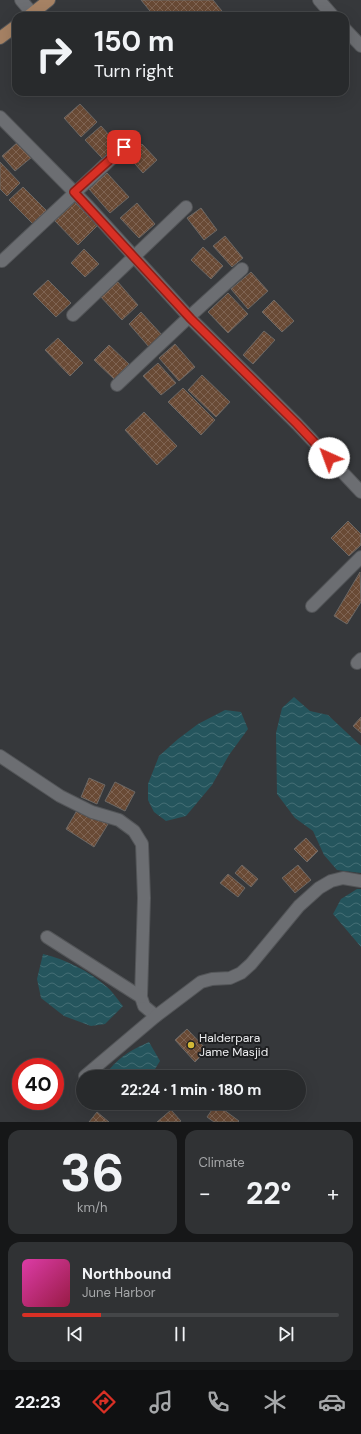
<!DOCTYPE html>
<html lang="en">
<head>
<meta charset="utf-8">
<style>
	body { margin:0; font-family:"DM Sans",sans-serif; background:#303234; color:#f1f3f6; height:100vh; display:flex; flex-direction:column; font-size:15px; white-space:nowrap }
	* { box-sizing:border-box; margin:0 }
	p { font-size:13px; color:#a5a7a9 }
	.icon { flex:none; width:22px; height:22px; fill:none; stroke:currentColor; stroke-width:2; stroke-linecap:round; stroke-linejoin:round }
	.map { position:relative; height:1122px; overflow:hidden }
	.drawer { display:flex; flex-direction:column; gap:8px; padding:8px; background:#161718; flex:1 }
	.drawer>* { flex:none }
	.banner { position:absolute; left:12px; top:12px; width:337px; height:84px; border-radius:12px; box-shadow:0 4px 16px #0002,0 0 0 1px #444648; background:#282a2c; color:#f1f3f6; overflow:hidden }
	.speed { position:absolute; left:12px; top:1058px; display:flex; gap:8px; font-size:20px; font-weight:700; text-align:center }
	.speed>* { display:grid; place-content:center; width:52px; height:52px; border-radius:50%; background:#282a2c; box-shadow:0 4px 16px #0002,0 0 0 1px #444648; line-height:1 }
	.speed .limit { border:6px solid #d22; background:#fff; color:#111 }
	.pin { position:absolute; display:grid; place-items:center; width:34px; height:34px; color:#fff; margin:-17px; border-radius:8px; box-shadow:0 2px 6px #0006 }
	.me { position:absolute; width:44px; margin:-22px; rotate:317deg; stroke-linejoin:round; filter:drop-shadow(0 0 3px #0008) }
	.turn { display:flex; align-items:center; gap:14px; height:84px; padding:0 16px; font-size:18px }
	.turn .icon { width:52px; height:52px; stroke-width:2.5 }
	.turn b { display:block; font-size:28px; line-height:34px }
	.big { font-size:30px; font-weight:700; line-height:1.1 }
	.drawer .tile { flex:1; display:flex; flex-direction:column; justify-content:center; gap:6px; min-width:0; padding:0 14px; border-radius:12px; background:#303234 }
	.drawer .dial { align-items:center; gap:0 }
	.dial b { font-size:52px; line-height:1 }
	.song { display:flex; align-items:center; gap:12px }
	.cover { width:48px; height:48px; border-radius:6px; background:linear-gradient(135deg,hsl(320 70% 55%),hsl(340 70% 35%)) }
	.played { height:4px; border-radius:2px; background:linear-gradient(90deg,#d93025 25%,#444648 25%) }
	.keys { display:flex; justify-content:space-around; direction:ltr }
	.heat { display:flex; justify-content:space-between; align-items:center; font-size:22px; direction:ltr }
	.drawer .tiles { flex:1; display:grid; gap:8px; grid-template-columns:1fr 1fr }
	.tile:last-child { grid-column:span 2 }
	.trip { position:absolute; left:76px; top:1070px; width:230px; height:40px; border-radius:20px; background:#282a2c; box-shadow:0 4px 16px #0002,0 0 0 1px #444648; font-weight:700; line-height:40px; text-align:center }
	.tab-bar { display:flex; height:64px; justify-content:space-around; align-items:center; background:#101112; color:#a5a7a9 }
	.tab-bar .icon { width:28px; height:28px }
	.tab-bar .current { color:#d93025 }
	.tab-bar b { font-size:18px; color:#f1f3f6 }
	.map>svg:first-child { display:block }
	.water { fill:url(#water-waves) }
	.building { fill:url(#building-cross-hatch); stroke:#6c6865 }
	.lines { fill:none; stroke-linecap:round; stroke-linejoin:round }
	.minor-casing { stroke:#535558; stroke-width:14 }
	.major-casing { stroke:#535558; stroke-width:14 }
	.minor { stroke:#6c6e72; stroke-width:12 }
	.major { stroke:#a68264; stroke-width:12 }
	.route-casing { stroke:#8d1f18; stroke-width:10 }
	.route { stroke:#d93025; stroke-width:7 }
	.poi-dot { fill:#d2b736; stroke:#1e1f21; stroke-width:1.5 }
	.labels { text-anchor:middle; stroke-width:4; stroke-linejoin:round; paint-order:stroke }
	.poi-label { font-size:12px; fill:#edeef0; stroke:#1e1f21; text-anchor:start }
</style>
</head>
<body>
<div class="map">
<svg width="361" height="1122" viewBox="0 0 361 1122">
	<defs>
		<pattern id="water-waves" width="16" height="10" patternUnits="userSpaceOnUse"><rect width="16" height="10" fill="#25555d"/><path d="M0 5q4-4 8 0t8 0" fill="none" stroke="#456e75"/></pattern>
		<pattern id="building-cross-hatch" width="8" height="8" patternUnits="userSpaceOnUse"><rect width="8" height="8" fill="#694a35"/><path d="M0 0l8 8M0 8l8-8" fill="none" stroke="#7f6453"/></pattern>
	</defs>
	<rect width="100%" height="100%" fill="#36383b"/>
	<g class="water">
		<path d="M294,697L310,711L328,715L361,746V873L337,870L324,855L313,831L295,818L277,794L276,733L282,708Z"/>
		<path d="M225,710L241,712L248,729L229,755L212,785L186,816L166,821L154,812L148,800V784L159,756L178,739L198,724Z"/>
		<path d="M357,889H361V947L333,914L341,899Z"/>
		<path d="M43,954C65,959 89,971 107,987C113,992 118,1000 123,1006L105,1024L91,1026L64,1016L41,998L37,979Z"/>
		<path d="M149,1042L160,1061L150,1077H110L106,1073C121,1056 129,1051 149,1042Z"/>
	</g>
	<g class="building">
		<path d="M141,0H213L226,16H154Z"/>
		<path d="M80,104L97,122L81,137L64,118Z"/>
		<path d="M101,126L118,145L103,159L85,140Z"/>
		<path d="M18,142L32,157L15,171L2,156Z"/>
		<path d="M142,144L157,160L143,173L128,156Z"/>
		<path d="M0,162L20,183L7,196L0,189Z"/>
		<path d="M107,173L129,197L110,213L89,189Z"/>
		<path d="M23,187L47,211L33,224L9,200Z"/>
		<path d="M75,202L98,225L78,245L55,221Z"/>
		<path d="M137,203L155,224L139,238L120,218Z"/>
		<path d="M201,208L217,230L204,240L187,218Z"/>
		<path d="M225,236L243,258L232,267L213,246Z"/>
		<path d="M203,247L223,266L211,279L191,260Z"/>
		<path d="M84,249L99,264L85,277L71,263Z"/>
		<path d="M251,272L268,291L248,309L231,289Z"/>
		<path d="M48,280L71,303L56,317L33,294Z"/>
		<path d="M117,281L138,305L122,320L100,296Z"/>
		<path d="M228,293L248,314L228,333L208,312Z"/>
		<path d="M274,300L294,321L282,332L262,312Z"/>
		<path d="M141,312L162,335L149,347L129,324Z"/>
		<path d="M264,331L275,340L253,364L243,355Z"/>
		<path d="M58,338L83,363L70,376L45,350Z"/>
		<path d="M175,344L195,367L179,381L159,358Z"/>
		<path d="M109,345L129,364L114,379L94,360Z"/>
		<path d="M158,363L176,383L161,395L143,376Z"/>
		<path d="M202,375L230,402L216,417L188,390Z"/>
		<path d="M183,388L215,420L201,435L168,402Z"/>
		<path d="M144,412L177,446L157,465L125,430Z"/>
		<path d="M348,521L361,534V545L349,556L331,538Z"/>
		<path d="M360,572L361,602L347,624L334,616Z"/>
		<path d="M361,717V733L353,726Z"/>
		<path d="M89,778L105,785L97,804L81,797Z"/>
		<path d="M115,782L135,792L125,811L105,801Z"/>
		<path d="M79,807L108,824L94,847L66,829Z"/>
		<path d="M306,838L318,851L307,862L294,849Z"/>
		<path d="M242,865L258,879L251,887L235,873Z"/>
		<path d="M298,865L311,880L295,893L282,878Z"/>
		<path d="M228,874L245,888L238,897L220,883Z"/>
		<path d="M187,1029L207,1050L195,1062L175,1040Z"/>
		<path d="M216,1104L239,1121L238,1122H214L207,1117Z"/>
		<path d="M171,1110L181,1121L179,1122H157Z"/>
		<path d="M97,1112L109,1122H89Z"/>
	</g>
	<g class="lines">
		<g class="minor-casing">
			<g id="minor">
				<path d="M21,0L32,13"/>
				<path d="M319,0L333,16"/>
				<path d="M345,29L361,46"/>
				<path d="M0,117L88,206L191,319L297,424L361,492"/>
				<path d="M2,261L124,147"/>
				<path d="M73,315L186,207"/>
				<path d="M117,385L189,317L242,269"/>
				<path d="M312,606L361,557"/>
				<path d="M357,663L361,659"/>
				<path d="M0,756L60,796L92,812L119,820L134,831L142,844L144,898L141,997L144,1006L156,1016"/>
				<path d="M47,937L141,997"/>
				<path d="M85,1076L156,1016L201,982L212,979L230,978L241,973L251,964L299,906L319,888L331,881L343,878L361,881"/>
			</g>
		</g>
		<g class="major-casing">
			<g id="major">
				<path d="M29,16L49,0"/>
				<path d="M0,38L16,26"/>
			</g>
		</g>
		<use href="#minor" class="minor"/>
		<use href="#major" class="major"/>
	</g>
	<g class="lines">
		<g class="route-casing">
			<path id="route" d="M124,147L74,192L191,319L297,424L329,458"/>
		</g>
		<use href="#route" class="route"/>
	</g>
	<circle class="poi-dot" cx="191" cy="1045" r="4"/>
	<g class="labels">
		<g class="poi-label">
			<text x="199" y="1042">Halderpara<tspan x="199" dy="14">Jame Masjid</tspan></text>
		</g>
	</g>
</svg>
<div class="speed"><div class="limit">40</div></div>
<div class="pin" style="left:124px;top:147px;background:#d93025"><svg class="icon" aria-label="arrive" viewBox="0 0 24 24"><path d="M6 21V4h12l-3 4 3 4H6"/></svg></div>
<svg class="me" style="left:329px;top:458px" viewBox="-20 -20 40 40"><circle r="19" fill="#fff"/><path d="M0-13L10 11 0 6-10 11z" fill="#d93025"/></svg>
<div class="trip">22:24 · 1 min · 180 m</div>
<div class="banner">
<div class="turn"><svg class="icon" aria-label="right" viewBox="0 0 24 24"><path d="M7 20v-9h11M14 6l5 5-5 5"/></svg><div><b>150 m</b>Turn right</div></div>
</div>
</div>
<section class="drawer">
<div class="tiles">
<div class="tile dial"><b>36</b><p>km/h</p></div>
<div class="tile"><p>Climate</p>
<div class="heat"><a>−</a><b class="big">22°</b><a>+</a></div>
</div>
<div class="tile">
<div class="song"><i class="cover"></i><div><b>Northbound</b><p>June Harbor</p></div></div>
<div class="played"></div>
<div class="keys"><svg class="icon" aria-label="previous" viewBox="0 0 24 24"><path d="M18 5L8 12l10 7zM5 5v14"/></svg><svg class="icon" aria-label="pause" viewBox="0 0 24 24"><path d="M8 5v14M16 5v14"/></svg><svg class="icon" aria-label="next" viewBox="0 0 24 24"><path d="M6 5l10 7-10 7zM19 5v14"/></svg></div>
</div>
</div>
</section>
<nav class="tab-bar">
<b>22:23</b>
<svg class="icon current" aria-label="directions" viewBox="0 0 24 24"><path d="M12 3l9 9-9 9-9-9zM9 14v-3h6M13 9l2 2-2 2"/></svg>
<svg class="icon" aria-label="music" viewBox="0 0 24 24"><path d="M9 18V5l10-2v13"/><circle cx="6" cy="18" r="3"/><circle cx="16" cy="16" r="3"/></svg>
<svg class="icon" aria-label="phone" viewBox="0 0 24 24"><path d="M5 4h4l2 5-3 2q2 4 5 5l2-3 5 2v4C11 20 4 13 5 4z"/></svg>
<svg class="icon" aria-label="climate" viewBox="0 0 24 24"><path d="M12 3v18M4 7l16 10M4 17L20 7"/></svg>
<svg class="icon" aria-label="car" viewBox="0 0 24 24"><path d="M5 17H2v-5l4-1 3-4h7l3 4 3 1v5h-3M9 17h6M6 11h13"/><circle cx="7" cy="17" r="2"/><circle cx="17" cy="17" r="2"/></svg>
</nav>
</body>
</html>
